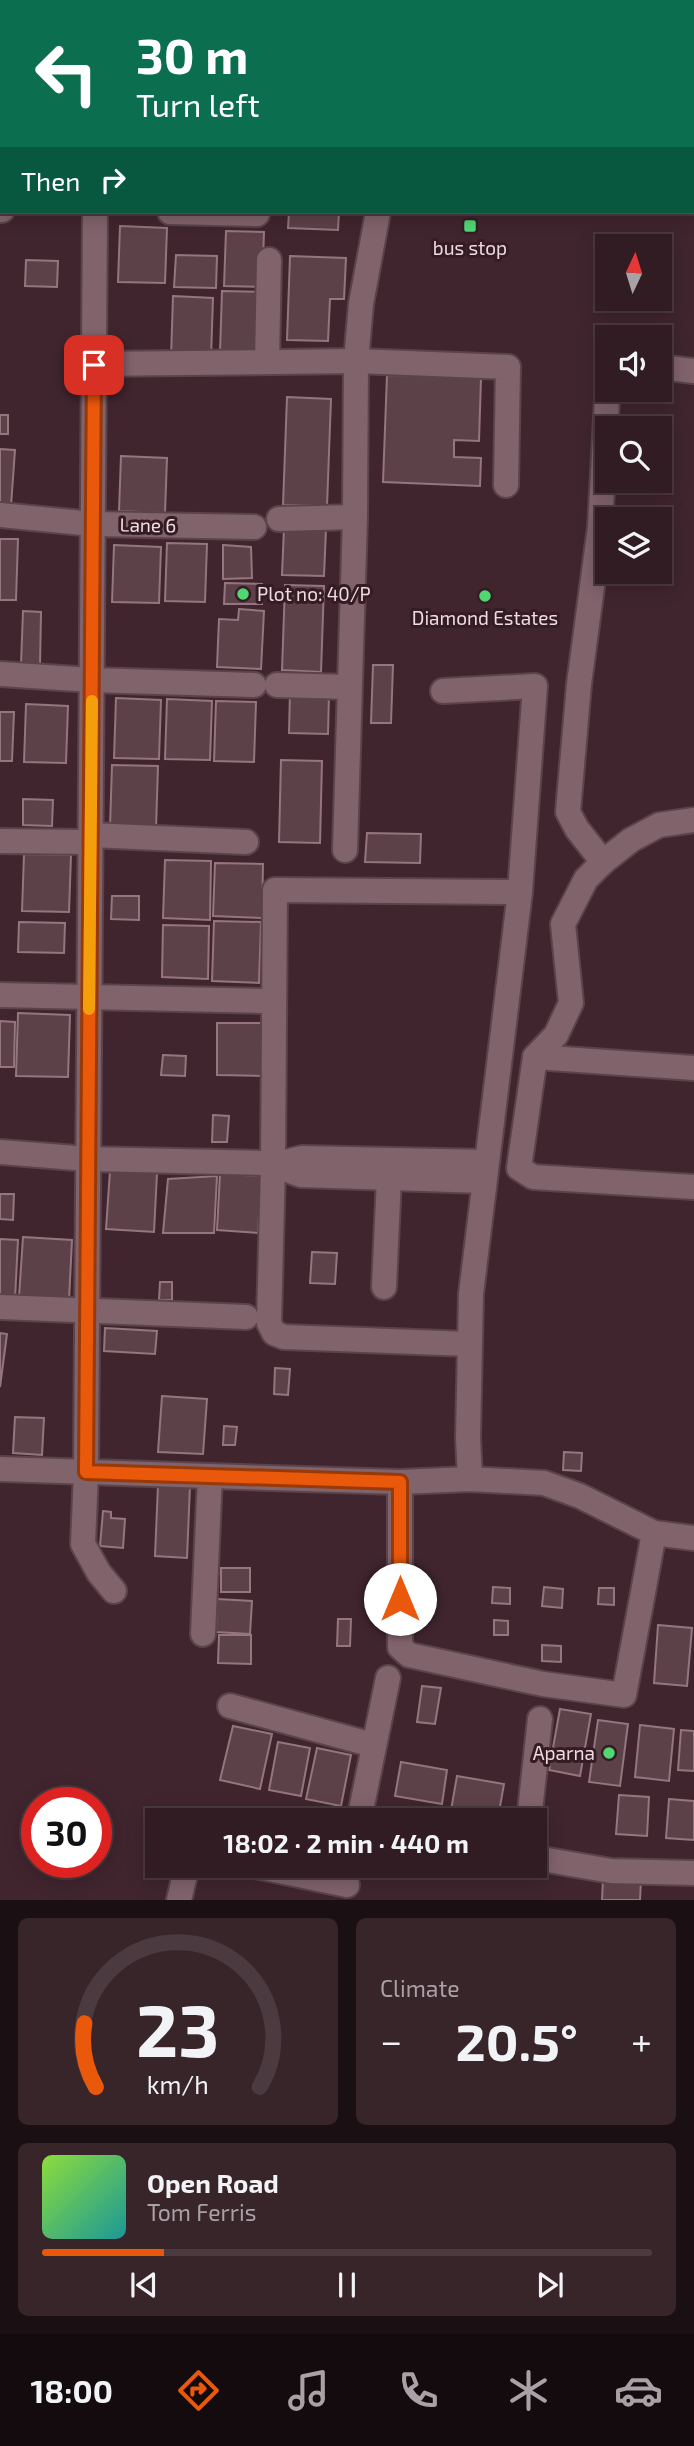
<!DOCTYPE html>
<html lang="en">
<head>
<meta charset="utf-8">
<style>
	body { margin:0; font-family:"Exo 2",sans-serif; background:#38252a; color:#f1f3f6; height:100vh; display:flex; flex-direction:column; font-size:26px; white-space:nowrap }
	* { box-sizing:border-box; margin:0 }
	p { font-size:23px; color:#a8a1a5 }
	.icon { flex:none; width:38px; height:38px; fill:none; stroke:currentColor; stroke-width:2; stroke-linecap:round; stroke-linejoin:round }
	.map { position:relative; height:1900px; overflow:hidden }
	.details { display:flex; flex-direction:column; gap:18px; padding:18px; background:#1a0f13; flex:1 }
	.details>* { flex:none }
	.top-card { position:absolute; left:0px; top:0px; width:695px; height:214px; box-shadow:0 4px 18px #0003,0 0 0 2px #4b3a40; background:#0b6e4f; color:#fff; overflow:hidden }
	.needle { width:46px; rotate:4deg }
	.controls { position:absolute; left:595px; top:234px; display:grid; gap:14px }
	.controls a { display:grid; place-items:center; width:77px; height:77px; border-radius:0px; background:#301c22; box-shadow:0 4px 18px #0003,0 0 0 2px #4b3a40; font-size:35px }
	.speed { position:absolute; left:21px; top:1787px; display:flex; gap:14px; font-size:35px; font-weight:700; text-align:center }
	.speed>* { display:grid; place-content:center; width:91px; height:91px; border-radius:50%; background:#301c22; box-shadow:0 4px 18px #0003,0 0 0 2px #4b3a40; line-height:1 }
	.speed .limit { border:10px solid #d22; background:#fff; color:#111 }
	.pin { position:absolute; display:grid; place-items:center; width:60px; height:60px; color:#fff; margin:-30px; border-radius:14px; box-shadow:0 4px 10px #0006 }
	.me { position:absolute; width:77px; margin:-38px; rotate:0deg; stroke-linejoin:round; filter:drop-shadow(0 0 5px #0008) }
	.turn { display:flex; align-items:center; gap:24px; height:147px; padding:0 21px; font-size:32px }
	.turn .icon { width:91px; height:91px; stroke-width:2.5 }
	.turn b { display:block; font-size:49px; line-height:60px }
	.then { display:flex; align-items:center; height:66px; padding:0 21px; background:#0003; gap:14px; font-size:26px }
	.big { font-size:52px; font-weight:700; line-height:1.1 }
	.details .card { flex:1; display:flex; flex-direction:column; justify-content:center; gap:10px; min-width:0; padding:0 24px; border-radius:10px; background:#38252a }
	.details .dial { align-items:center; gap:0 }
	.dial svg { height:182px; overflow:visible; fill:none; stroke:#4b3a40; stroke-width:7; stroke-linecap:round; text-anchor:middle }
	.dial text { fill:#f1f3f6; stroke:none }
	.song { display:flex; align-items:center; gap:21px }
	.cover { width:84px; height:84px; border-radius:10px; background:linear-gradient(135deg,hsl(90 70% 55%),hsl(180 70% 35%)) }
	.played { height:7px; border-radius:4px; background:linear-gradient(90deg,#ea580c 20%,#4b3a40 20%) }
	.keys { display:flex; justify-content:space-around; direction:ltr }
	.heat { display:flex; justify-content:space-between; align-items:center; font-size:38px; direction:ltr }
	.details .tiles { flex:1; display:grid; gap:18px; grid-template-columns:1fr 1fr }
	.card:last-child { grid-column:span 2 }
	.trip { position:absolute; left:145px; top:1808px; width:402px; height:70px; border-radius:0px; background:#301c22; box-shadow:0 4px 18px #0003,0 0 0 2px #4b3a40; font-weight:700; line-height:70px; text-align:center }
	.tabs { display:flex; height:112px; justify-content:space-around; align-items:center; background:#130b0e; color:#a8a1a5 }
	.tabs .icon { width:49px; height:49px }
	.tabs .active { color:#ea580c }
	.tabs b { font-size:32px; color:#f1f3f6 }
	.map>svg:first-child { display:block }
	.building { fill:#5d4149; stroke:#95757e; stroke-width:2 }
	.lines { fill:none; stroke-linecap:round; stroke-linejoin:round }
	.minor-casing { stroke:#5a434b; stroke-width:28 }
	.minor { stroke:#81636c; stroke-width:24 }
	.route-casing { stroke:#983908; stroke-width:18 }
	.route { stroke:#ea580c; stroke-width:12 }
	.slow { stroke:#f59e0b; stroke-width:12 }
	.poi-dot { fill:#51d674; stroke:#351c24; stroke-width:2.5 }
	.labels { text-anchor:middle; stroke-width:6; stroke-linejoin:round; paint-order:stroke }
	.poi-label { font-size:19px; fill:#eddbe0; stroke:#351c24 }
	.street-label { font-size:19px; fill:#eddbe0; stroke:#351c24 }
</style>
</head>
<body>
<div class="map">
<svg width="694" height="1900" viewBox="0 0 694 1900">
	<rect width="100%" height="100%" fill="#40252e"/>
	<g class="building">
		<path d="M0,29L2,30V66L0,65Z"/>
		<path d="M289,212H339L338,230L288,228Z"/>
		<path d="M120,226L167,228L165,283L118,282Z"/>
		<path d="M226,231L264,232L262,287L224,286Z"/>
		<path d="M176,255L217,256L216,288L174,287Z"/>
		<path d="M290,256L346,258L344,299H330L328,341L287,340Z"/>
		<path d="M26,260L58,261L57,287L25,286Z"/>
		<path d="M222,291L262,292L260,353L220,352Z"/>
		<path d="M173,296L213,298L211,358L171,357Z"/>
		<path d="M387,375L481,378L479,441L454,440V457L481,458L480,486L383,482Z"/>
		<path d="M287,397L331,399L327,506L283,505Z"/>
		<rect x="0" y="415" width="8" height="19"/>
		<path d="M0,449L15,450L11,506L0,505Z"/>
		<path d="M121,456L167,458L165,513L119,511Z"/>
		<path d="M284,528L326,529L324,576L282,575Z"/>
		<path d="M0,539H18L16,600H0Z"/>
		<path d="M167,543L207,544L205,602L165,601Z"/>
		<path d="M114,545L161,547L159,603L112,602Z"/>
		<path d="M223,545L251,547L252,578L223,579Z"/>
		<path d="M225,583L262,584V604H224Z"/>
		<path d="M285,585L324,586L321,672L282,670Z"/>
		<path d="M239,609L264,611L261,669L217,667L219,619L238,620Z"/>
		<path d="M23,611L41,612L40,665L21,664Z"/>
		<path d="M373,665H393L391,723H371Z"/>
		<path d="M290,692L329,693L328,734L289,733Z"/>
		<path d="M116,698L161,700L159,759L114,758Z"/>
		<path d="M167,699L212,701L210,760L165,759Z"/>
		<path d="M216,701L256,702L254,762L214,761Z"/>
		<path d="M26,704L68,706L66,763L24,762Z"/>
		<path d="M0,712H14L12,761H0Z"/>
		<path d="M281,760L322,761L320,843L279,842Z"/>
		<path d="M112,765L158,766L156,829L110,827Z"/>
		<path d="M23,799L53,800L52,826L23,825Z"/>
		<path d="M367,833L421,834L420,863L365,862Z"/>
		<path d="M24,854L71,855L69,912L22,911Z"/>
		<path d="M165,860L211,861L210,920L163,918Z"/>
		<path d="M215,863L263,864L262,918L213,916Z"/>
		<path d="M112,896H139V920L111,919Z"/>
		<path d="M214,921L261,922L259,983L212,981Z"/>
		<path d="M19,922L65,923L64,953L18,952Z"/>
		<path d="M163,925L209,926L208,979L162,977Z"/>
		<path d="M18,1013L70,1015L68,1077L16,1076Z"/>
		<path d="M0,1021L15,1022L14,1067H0Z"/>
		<path d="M217,1023H264L263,1076L217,1075Z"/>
		<path d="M163,1055L186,1056L185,1076L161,1075Z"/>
		<path d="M213,1115L229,1116L227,1142H212Z"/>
		<path d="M110,1171L157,1173L154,1232L106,1229Z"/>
		<path d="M220,1174L261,1176L258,1233L217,1230Z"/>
		<path d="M217,1176L214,1233H163L168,1179Z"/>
		<path d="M0,1194H14L13,1220L0,1219Z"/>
		<path d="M23,1237L72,1240L69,1300L19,1297Z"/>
		<path d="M0,1239L18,1240L15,1299L0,1298Z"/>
		<path d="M312,1252L337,1253L335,1284L310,1283Z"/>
		<path d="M160,1282H172V1300H159Z"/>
		<path d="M105,1328L157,1331L155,1354L104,1351Z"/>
		<path d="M0,1333L7,1334L0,1387Z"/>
		<path d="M275,1368L290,1369L288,1395L274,1394Z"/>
		<path d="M162,1396L207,1399L203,1454L158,1452Z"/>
		<path d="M15,1417L44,1418L42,1455L13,1453Z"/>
		<path d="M224,1426L237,1427L235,1445H223Z"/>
		<path d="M564,1452L582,1453L581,1471L563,1470Z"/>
		<path d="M158,1485L190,1486L187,1558L155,1556Z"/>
		<path d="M103,1511L111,1512V1518L125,1519L123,1548L100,1546Z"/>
		<rect x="221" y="1568" width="29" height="24"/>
		<path d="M493,1587L510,1588V1604L492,1603Z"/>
		<path d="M544,1587L563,1589L562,1608L542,1606Z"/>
		<path d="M599,1588H614V1605L598,1604Z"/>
		<path d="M217,1599L252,1601L250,1634L216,1632Z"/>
		<path d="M338,1619H351L350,1646H337Z"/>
		<path d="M494,1620L508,1621V1635H494Z"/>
		<path d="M658,1625L692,1628L687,1686L654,1683Z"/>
		<path d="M219,1635H251V1664L218,1663Z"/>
		<path d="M542,1645L561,1646V1662L542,1661Z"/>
		<path d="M422,1686L441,1688L435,1724L417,1722Z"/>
		<path d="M560,1709L591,1714L580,1776L549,1770Z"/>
		<path d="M598,1720L628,1724L620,1786L589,1782Z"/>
		<path d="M640,1725L674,1729L669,1781L635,1777Z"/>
		<path d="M233,1726L272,1734L260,1789L220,1780Z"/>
		<path d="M681,1730L694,1731V1771L678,1770Z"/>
		<path d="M278,1742L310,1748L301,1796L269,1790Z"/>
		<path d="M317,1748L351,1755L341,1806L306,1799Z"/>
		<path d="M401,1762L447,1770L442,1804L395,1796Z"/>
		<path d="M457,1776L504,1784L498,1818L451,1810Z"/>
		<path d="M619,1795L649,1797L647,1836L616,1834Z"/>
		<path d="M669,1799L694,1801V1840L666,1838Z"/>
		<path d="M603,1878L641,1880L640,1900H602Z"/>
	</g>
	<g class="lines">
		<g class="minor-casing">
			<g id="minor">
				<path d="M131,2L132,0"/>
				<path d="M650,2L652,0"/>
				<path d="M0,210H2"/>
				<path d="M95,212L86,1472L83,1544L99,1573L114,1591"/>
				<path d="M170,212L257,214"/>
				<path d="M267,362L269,260"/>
				<path d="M94,364L356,361L508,367L506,485"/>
				<path d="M660,367L694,371"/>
				<path d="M0,515L93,524L254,527"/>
				<path d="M279,519L355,517"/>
				<path d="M0,674L92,680L254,685"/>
				<path d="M277,685L349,687"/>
				<path d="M443,691L535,686L520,892L471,1294L468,1438L470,1479"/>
				<path d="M694,820L659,825L631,840L603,862L586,879L563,924L571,1003L556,1035L535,1057L519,1168L533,1177L694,1187"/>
				<path d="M91,835L246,842"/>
				<path d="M0,841L91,842"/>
				<path d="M345,850L355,517L356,361L361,304L378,212"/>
				<path d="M603,862L577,829L568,812L579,684L600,527L607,400L614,390"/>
				<path d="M0,995L262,1001"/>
				<path d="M535,1057L694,1068"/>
				<path d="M0,1152L88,1159L262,1163L273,1165L301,1175L484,1181"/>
				<path d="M273,1165L275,890L520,892"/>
				<path d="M384,1287L389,1178"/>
				<path d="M0,1307L246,1317"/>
				<path d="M469,1344L284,1337L274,1333L269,1323L273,1165L302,1158L486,1162"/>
				<path d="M0,1469L210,1476L203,1634"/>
				<path d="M210,1476L400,1482L470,1479L544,1483L580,1496L654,1533L694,1538"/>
				<path d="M400,1482V1647L409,1655L543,1684L624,1695L654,1533"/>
				<path d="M230,1706L373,1745"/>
				<path d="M359,1820L388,1678"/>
				<path d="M529,1820L540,1719"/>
				<path d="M536,1858L611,1871L694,1873"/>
				<path d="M255,1866L347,1885"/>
				<path d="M179,1900L187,1866"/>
			</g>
		</g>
		<use href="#minor" class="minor"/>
	</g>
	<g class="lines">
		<g class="route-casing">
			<path id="route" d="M94,365L86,1472L400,1482V1599"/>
		</g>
		<use href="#route" class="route"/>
		<path class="slow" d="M89,1009L92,701"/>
	</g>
	<g class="poi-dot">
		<rect x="463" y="219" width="14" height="14" rx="3.5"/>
		<circle cx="243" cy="594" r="7"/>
		<circle cx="485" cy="596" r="7"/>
		<circle cx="609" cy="1753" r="7"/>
	</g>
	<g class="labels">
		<g class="poi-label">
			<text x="470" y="255">bus stop</text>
			<text x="257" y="601" text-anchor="start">Plot no: 40/P</text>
			<text x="485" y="625">Diamond Estates</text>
			<text x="595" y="1760" text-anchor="end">Aparna</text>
		</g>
		<g class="street-label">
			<text transform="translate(148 525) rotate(1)" y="7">Lane 6</text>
		</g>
	</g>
</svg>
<div class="controls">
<a><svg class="needle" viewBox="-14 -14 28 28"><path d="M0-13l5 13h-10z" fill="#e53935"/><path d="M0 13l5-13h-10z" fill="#a8a1a5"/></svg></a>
<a><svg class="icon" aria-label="sound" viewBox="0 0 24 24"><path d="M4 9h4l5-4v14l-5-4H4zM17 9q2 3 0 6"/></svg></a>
<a><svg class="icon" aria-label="search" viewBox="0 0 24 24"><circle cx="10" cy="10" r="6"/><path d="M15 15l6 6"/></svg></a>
<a><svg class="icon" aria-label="layers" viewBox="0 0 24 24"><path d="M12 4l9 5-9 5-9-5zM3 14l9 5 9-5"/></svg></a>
</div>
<div class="speed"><div class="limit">30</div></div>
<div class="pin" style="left:94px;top:365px;background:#d93025"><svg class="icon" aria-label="arrive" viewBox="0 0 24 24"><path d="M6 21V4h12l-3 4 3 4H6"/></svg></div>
<svg class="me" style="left:400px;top:1599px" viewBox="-20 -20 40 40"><circle r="19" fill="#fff"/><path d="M0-13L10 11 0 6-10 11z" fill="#ea580c"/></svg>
<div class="trip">18:02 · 2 min · 440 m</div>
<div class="top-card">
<div class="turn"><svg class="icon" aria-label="left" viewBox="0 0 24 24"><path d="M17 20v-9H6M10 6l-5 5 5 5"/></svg><div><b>30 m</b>Turn left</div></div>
<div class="then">Then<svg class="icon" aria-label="right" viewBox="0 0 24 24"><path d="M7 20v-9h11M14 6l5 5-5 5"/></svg></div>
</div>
</div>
<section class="details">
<div class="tiles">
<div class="card dial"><svg viewBox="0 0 100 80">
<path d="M14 69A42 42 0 1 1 86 69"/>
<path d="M14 69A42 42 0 0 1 9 41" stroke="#ea580c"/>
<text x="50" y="56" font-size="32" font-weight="700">23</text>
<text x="50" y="72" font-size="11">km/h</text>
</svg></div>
<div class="card"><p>Climate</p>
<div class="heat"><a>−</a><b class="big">20.5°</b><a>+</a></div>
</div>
<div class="card">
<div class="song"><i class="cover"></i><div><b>Open Road</b><p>Tom Ferris</p></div></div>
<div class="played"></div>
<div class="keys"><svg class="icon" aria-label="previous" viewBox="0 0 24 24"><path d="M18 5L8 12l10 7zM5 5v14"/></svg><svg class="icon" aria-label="pause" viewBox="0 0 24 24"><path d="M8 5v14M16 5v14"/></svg><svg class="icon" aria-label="next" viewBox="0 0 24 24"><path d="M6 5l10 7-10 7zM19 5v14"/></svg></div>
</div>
</div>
</section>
<nav class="tabs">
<b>18:00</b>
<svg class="icon active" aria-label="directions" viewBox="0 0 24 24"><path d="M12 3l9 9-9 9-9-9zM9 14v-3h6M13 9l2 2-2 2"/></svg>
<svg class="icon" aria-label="music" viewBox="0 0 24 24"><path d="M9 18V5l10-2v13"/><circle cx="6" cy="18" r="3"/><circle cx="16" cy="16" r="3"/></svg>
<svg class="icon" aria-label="phone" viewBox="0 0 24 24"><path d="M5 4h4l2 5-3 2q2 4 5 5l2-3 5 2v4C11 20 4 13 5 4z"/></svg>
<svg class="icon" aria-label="climate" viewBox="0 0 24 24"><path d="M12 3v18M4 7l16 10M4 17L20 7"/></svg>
<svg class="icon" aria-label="car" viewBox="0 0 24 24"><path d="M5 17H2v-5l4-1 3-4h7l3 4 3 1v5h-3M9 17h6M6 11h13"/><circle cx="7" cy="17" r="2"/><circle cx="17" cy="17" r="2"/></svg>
</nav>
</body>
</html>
